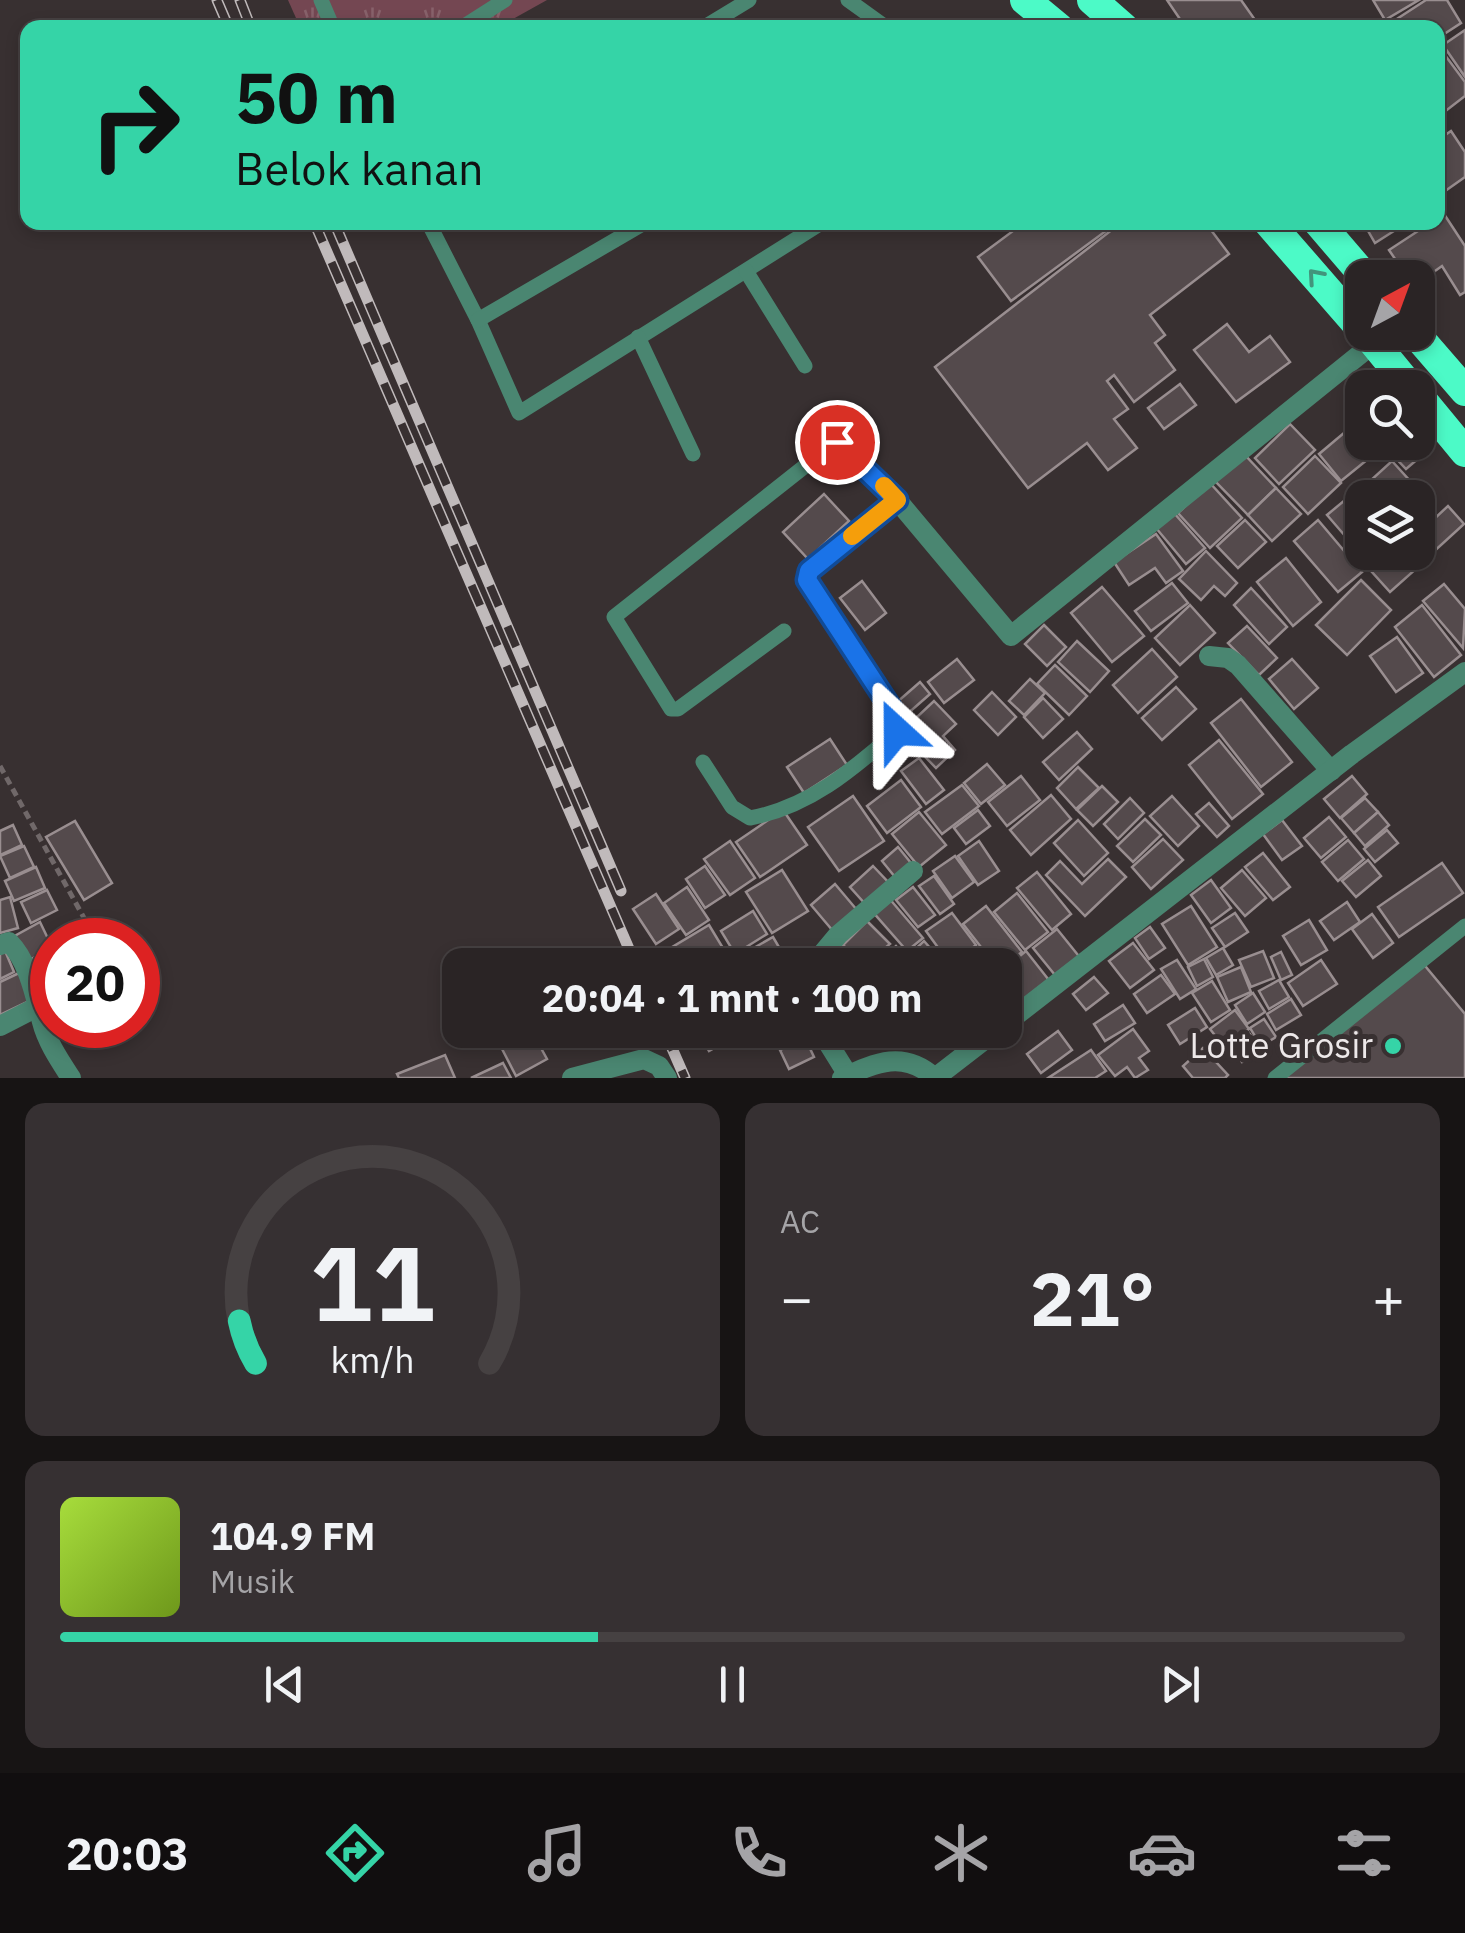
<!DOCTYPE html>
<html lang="id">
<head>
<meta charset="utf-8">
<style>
	body { margin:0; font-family:"IBM Plex Sans",sans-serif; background:#363032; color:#f1f3f6; height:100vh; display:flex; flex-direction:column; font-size:38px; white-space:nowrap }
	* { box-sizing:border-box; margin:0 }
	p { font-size:32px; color:#a5a4a7 }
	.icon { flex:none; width:55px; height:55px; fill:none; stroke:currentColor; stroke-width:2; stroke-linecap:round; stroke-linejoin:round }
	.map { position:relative; height:1078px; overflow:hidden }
	.panel { display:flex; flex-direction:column; gap:25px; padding:25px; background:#171414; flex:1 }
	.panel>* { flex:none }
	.guide { position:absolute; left:20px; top:20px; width:1425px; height:210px; border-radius:20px; box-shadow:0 5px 15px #0003,0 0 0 2px #464142; background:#35d4a7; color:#111; overflow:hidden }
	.needle { width:65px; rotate:41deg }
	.buttons { position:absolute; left:1345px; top:260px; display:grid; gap:20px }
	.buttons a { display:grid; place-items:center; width:90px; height:90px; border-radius:20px; background:#2a2425; box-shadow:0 5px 15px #0003,0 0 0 2px #464142; font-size:50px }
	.speed { position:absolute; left:30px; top:918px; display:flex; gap:20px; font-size:50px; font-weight:700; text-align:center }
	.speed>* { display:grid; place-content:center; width:130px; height:130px; border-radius:50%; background:#2a2425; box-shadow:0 5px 15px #0003,0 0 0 2px #464142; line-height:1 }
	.speed .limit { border:15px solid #d22; background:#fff; color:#111 }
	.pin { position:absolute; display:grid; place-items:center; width:85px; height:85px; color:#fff; margin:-42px; border:5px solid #fff; border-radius:50%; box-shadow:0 2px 10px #0007 }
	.me { position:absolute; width:110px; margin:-55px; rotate:336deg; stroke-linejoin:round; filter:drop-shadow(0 0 8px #0008) }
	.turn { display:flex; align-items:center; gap:35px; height:210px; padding:0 50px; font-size:45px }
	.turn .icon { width:130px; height:130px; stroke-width:2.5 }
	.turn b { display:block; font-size:70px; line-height:85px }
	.big { font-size:75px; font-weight:700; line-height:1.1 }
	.panel .card { flex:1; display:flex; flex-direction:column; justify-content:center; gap:15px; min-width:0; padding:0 35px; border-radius:20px; background:#363032 }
	.panel .dial { align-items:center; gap:0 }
	.dial svg { height:260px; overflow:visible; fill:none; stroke:#464142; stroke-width:7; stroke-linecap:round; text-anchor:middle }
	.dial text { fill:#f1f3f6; stroke:none }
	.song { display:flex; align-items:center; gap:30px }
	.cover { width:120px; height:120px; border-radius:15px; background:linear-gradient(135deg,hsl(80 70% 55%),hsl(80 70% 35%)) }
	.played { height:10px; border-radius:5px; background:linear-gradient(90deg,#35d4a7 40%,#464142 40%) }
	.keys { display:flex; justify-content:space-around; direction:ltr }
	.heat { display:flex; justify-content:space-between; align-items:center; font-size:55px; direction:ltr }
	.panel .tiles { flex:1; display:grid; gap:25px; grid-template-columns:1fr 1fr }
	.card:last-child { grid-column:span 2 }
	.trip { position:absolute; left:442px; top:948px; width:580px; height:100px; border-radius:20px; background:#2a2425; box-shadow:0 5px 15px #0003,0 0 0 2px #464142; font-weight:700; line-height:100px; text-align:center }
	.menu { display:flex; height:160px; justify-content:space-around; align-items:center; background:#110e0f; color:#a5a4a7 }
	.menu .icon { width:70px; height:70px }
	.menu .current { color:#35d4a7 }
	.menu b { font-size:45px; color:#f1f3f6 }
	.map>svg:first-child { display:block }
	.grass { fill:url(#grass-tufts) }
	.building { fill:#544a4c; stroke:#998e90; stroke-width:2.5 }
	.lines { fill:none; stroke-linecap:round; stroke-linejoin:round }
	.path { stroke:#706869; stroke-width:5; stroke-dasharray:8 5; stroke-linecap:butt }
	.lane { stroke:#4a8671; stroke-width:15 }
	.street { stroke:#4a8671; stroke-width:20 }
	.highway { stroke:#4cfac7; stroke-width:30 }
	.rail-casing { stroke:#c0babb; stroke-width:11 }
	.rail { stroke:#383031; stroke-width:8; stroke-dasharray:22; stroke-linecap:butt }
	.oneway { stroke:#42957c }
	.route-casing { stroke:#114b97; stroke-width:25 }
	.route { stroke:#1a73e8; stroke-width:18 }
	.slow { stroke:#f59e0b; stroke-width:18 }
	.poi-dot { fill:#35d4a7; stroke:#383031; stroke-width:4 }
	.labels { text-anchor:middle; stroke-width:10; stroke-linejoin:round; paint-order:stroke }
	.poi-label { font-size:35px; fill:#ede8e9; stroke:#383031; text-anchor:end }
</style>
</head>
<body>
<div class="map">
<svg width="1465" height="1078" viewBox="0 0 1465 1078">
	<defs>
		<pattern id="grass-tufts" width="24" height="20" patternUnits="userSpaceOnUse" patternTransform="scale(2.5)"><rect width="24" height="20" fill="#744752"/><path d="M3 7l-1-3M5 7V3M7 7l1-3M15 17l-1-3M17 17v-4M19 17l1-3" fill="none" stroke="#88626b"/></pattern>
	</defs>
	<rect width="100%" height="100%" fill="#383031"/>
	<path class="grass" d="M288,0H547L497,28L300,27Z"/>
	<g class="building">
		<path d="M1167,0H1241L1260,27L1186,28Z"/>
		<path d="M1373,0H1419L1385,20Z"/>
		<path d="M1426,0H1447L1461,23L1438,38V28H1383Z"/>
		<path d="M1465,30V77L1443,45Z"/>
		<path d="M1439,47L1465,82V96L1443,113L1438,106Z"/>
		<path d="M1451,131L1465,152V177L1438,196V140Z"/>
		<path d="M1444,214L1465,246V292L1460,295L1442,266L1418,283V278H1408L1389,250Z"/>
		<path d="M1025,222H1118L1011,301L978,257Z"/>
		<path d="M1122,222H1205L1229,254L1150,315L1165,335L1155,343L1175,370L1134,402L1114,375L1107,381L1128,409L1114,419L1137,448L1108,470L1087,443L1028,488L935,367Z"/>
		<path d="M1363,222H1408L1375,243Z"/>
		<path d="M1227,324L1249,352L1270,336L1290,362L1236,402L1194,350Z"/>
		<path d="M1180,384L1196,405L1164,429L1148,408Z"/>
		<path d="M1290,424L1315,450L1279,484L1255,458Z"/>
		<path d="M1351,427L1373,455L1341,481L1319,454Z"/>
		<path d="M1418,440L1427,451L1406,469L1390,452L1401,442Z"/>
		<path d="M1244,454L1276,488L1248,515L1215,481Z"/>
		<path d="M1315,456L1341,483L1308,514L1283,487Z"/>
		<path d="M1392,461L1411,482L1394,498H1385L1370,481Z"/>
		<path d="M1210,483L1242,518L1210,548L1178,513Z"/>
		<path d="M1418,485L1435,504L1418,519V498H1404Z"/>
		<path d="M1276,488L1301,514L1272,541L1248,515Z"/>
		<path d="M1357,490L1363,498L1362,552H1372L1365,559L1327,515Z"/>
		<path d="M824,494L849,521L808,559L783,532Z"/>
		<path d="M1448,506L1464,524L1429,556L1418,544V534Z"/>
		<path d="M1174,513L1205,548L1186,564L1156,528Z"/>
		<path d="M1245,520L1266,542L1238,568L1217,546Z"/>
		<path d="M1318,520L1362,572L1338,592L1294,541Z"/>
		<path d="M1156,534L1183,571L1166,583L1155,568L1129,585L1114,562Z"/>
		<path d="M1206,551L1237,583L1225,596L1214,586L1201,600L1179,579Z"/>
		<path d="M1418,551L1426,560L1390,592L1372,572L1393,552Z"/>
		<path d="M1286,558L1321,602L1293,626L1257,582Z"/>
		<path d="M1361,580L1391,610L1347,655L1316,625Z"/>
		<path d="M862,581L886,613L865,630L840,598Z"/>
		<path d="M1172,583L1188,603L1151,631L1135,611Z"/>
		<path d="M1444,584L1465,609L1463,648L1423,601Z"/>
		<path d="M1102,587L1144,636L1112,662L1071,613Z"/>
		<path d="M1251,588L1287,627L1269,644L1234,605Z"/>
		<path d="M1190,605L1215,633L1180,665L1155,638Z"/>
		<path d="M1422,605L1461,655L1434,677L1395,627Z"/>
		<path d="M1044,625L1066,647L1047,666L1025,644Z"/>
		<path d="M1247,626L1277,658L1259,675L1228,643Z"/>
		<path d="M1397,637L1423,673L1396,692L1370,656Z"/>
		<path d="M1077,641L1109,671L1090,692L1058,662Z"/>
		<path d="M1152,649L1177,677L1138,713L1113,685Z"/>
		<path d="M957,659L974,680L944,703L928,682Z"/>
		<path d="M1292,659L1318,688L1294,709L1269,679Z"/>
		<path d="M1055,665L1087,696L1069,715L1037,684Z"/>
		<path d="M1030,679L1045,693L1024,715L1009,701Z"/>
		<path d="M920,682L930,694L905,716L895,704Z"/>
		<path d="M1176,687L1196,709L1162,740L1142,718Z"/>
		<path d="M992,692L1016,717L998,735L974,710Z"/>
		<path d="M1043,698L1063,719L1043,738L1024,717Z"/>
		<path d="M1241,699L1292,762L1261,787L1211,723Z"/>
		<path d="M934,701L956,724L943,736L955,750L936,768L901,732Z"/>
		<path d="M1077,732L1092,749L1059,780L1043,762Z"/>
		<path d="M830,739L847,765L804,793L787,767Z"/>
		<path d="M1219,740L1263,794L1232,819L1189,765Z"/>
		<path d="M919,758L944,790L926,804L901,771Z"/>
		<path d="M987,764L1005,785L981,804L964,783Z"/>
		<path d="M1078,767L1099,788L1076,809L1057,788Z"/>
		<path d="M1021,776L1040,800L1007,826L988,802Z"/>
		<path d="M1352,776L1367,794L1340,818L1324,799Z"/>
		<path d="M901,780L921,807L887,833L867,806Z"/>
		<path d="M962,785L979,806L942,834L925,812Z"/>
		<path d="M1102,786L1118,802L1093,826L1077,810Z"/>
		<path d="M1051,795L1071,819L1031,855L1010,830Z"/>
		<path d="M853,796L884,841L839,871L808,827Z"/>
		<path d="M1172,796L1199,826L1178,846L1150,816Z"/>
		<path d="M1130,798L1144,813L1118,839L1104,824Z"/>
		<path d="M1365,798L1378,812L1354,833L1341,818Z"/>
		<path d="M1209,803L1229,826L1217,837L1196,814Z"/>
		<path d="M783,810L807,845L760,877L736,842Z"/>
		<path d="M978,810L990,826L966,844L954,828Z"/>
		<path d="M919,812L946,845L919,867L892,834Z"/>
		<path d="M1378,812L1389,825L1365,846L1354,833Z"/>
		<path d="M1329,817L1346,837L1321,858L1304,838Z"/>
		<path d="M1145,819L1161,835L1133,862L1117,846Z"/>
		<path d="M1078,820L1108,853L1084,876L1054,843Z"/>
		<path d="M1282,820L1302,846L1282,860L1263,834Z"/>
		<path d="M75,821L112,883L84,900L46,837Z"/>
		<path d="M13,825L22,845L0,855V831Z"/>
		<path d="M1387,830L1398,843L1375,862L1364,849Z"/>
		<path d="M1163,839L1183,860L1151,889L1132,867Z"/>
		<path d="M1348,840L1364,859L1338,881L1322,862Z"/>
		<path d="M730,841L755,878L730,895L704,859Z"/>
		<path d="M979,841L999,871L978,885L958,856Z"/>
		<path d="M24,846L34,867L10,878L0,856Z"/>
		<path d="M898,847L911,863L895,877L882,861Z"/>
		<path d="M1263,853L1290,887L1273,900L1245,867Z"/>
		<path d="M955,856L974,882L952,898L933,871Z"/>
		<path d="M1108,859L1126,877L1085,916L1046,875L1060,861L1082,884Z"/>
		<path d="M1368,860L1381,876L1356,897L1342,881Z"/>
		<path d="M1442,863L1463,893L1399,937L1378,907Z"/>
		<path d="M705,866L725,895L705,908L686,879Z"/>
		<path d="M873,866L890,884L867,906L850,887Z"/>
		<path d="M36,867L45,888L14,901L5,881Z"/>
		<path d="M782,870L808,911L772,933L746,892Z"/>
		<path d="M1242,870L1266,898L1245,916L1221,888Z"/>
		<path d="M1037,872L1071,914L1052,930L1017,888Z"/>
		<path d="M934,876L954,904L940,914L919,886Z"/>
		<path d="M1211,880L1231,908L1211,923L1191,895Z"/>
		<path d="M835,884L857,910L833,931L811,905Z"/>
		<path d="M687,887L709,920L686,935L664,903Z"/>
		<path d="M913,887L935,915L918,927L896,900Z"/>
		<path d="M47,890L57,910L31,923L21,902Z"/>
		<path d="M1017,893L1048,932L1025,950L994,912Z"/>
		<path d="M656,894L679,929L656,944L633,909Z"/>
		<path d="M10,897L18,928L0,933V900Z"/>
		<path d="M888,897L923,938L907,951L872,911Z"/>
		<path d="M1347,902L1360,922L1334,940L1320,921Z"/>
		<path d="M986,906L1022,952L1005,965H995L963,924Z"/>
		<path d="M1191,906L1217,947L1188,965L1162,924Z"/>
		<path d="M753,911L767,934L735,954L721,931Z"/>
		<path d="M952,913L976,945L950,964L926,931Z"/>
		<path d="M1235,913L1248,932L1225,947L1212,928Z"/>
		<path d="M1372,914L1393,943L1373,958L1352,929Z"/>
		<path d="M1309,920L1327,950L1301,965L1283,936Z"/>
		<path d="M867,921L890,944L863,965L843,945Z"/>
		<path d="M40,922L52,947L25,963L11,938Z"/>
		<path d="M709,925L729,958L716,965H679L669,949Z"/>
		<path d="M1150,927L1165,948L1149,959L1135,938Z"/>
		<path d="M1057,929L1082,960L1059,980L1033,948Z"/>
		<path d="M773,937L783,954L765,965H751L745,953Z"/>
		<path d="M924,941L945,965H917L909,955Z"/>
		<path d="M1133,943L1154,970L1130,988L1109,961Z"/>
		<path d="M3,946L14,972L0,979V948Z"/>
		<path d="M896,946L908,959L901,965H875Z"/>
		<path d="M52,947V972L35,982L25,963Z"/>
		<path d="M843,947L855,965H830L826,959Z"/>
		<path d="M1223,948L1233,965L1216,975L1206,958Z"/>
		<path d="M666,950L675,965H654L651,960Z"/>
		<path d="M1026,951L1052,984L1024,1007L1005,984V968Z"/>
		<path d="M1263,951L1274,978L1251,987L1239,960Z"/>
		<path d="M1281,952L1292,975L1281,980L1271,957Z"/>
		<path d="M1204,959L1213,977L1197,986L1188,967Z"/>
		<path d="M1177,960L1196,989L1180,999L1161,969Z"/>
		<path d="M1321,960L1337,984L1303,1006L1288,983Z"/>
		<path d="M1421,961L1465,1014V1078H1282Z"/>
		<path d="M1241,967L1251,992L1228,1002L1217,977Z"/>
		<path d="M19,973L33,999L0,1015V982Z"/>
		<path d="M1161,975L1175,994L1147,1013L1134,994Z"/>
		<path d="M1094,977L1108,993L1086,1010L1073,994Z"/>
		<path d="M1279,980L1289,997L1269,1009L1259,991Z"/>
		<path d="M1212,981L1230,1010L1211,1022L1192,993Z"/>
		<path d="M1253,993L1265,1012L1247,1024L1235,1005Z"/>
		<path d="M1291,999L1301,1015L1276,1030L1267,1014Z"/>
		<path d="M1123,1005L1135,1023L1105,1041L1094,1024Z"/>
		<path d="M1195,1008L1207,1027L1180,1044L1168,1025Z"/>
		<path d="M1235,1010L1249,1029L1224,1047L1210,1029Z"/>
		<path d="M1264,1019L1276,1037L1261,1046L1250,1028Z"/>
		<path d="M1133,1029L1149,1051L1139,1058L1148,1070L1135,1078L1127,1067L1115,1076L1098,1055Z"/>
		<path d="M531,1030L547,1059L516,1076L500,1045Z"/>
		<path d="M709,1030H744V1031L709,1051L700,1035Z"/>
		<path d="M840,1030H868L849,1043Z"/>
		<path d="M896,1030H928L904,1044Z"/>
		<path d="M946,1030H972L980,1040L965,1053Z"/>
		<path d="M1058,1031L1072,1050L1041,1073L1027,1054Z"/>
		<path d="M1249,1033L1261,1048L1242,1062L1230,1046Z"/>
		<path d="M805,1038L814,1057L789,1069L780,1050Z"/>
		<path d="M1203,1048L1228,1075L1225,1078H1193L1183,1066Z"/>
		<path d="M1091,1050L1106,1071L1095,1078H1048Z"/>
		<path d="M445,1055L455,1078H399L397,1074Z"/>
		<path d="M503,1063L511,1078H471Z"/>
	</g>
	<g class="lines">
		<path class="path" d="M0,766L94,936"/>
		<g class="lane">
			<path d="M321,0L333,28"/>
			<path d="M848,0L887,28"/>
			<path d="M461,28L505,0"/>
			<path d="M703,28L749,0"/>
			<path d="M428,222L478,320L519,413L823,222"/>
			<path d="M746,271L805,366"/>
			<path d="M478,320L646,222"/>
			<path d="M638,337L693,454"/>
			<path d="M703,762L732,807L750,818C810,807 853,769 897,731L898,719L807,580L809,571L897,500L843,444H833L614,617L671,709H678L784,631"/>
			<path d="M1275,1078L1465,926"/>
		</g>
		<g class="street">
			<path d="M897,500L1011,636L1374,343"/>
			<path d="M1209,656L1228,658L1238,665L1331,771"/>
			<path d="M0,945L9,942C29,962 35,996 42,1022C47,1042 60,1061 71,1078"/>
			<path d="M813,965L838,935L913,871"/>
			<path d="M1005,1024L1352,754L1465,672"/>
			<path d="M0,1026L41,1005"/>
			<path d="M820,1030L848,1075"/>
			<path d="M572,1078L644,1059L659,1066L667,1078"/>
			<path d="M842,1078C877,1062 904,1050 935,1078"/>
			<path d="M935,1078L997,1030"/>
		</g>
		<g class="highway">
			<path d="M1025,0L1059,28"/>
			<path d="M1092,0L1124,28"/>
			<path d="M1268,222L1362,330"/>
			<path d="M1318,222L1366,278"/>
			<path d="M1365,332L1411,388"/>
			<path d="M1414,332L1465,391"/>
			<path d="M1418,395L1465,452"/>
		</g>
		<g class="rail-casing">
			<g id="rail">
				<path d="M217,0L229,28"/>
				<path d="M240,0L251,28"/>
				<path d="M314,222L636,965"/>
				<path d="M334,222L621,891"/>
				<path d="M664,1030L685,1078"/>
			</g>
		</g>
		<use href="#rail" class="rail"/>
	</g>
	<defs><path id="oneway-chevron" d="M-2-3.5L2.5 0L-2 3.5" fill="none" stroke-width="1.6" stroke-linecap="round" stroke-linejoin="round" transform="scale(2.5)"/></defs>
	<use class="oneway" href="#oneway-chevron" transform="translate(1315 276) rotate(-131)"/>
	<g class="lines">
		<g class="route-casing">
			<path id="route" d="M837,442L897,500L809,571L807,580L898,719L897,731"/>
		</g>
		<use href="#route" class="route"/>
		<path class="slow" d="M852,536L897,500L884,486"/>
	</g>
	<circle class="poi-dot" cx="1393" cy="1046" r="10"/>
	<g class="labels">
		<g class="poi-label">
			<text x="1373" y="1058">Lotte Grosir</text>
		</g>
	</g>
</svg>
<div class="buttons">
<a><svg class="needle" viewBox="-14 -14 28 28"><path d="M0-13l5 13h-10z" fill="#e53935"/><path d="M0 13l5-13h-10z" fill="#a5a4a7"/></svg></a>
<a><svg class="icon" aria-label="search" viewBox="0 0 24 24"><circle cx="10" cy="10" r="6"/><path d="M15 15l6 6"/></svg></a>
<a><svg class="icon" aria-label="layers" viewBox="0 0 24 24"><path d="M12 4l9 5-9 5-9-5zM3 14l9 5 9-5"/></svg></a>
</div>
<div class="speed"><div class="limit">20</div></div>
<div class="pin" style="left:837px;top:442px;background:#d93025"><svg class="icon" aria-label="arrive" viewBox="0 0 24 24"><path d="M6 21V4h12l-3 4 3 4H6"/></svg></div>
<svg class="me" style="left:897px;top:731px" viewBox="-20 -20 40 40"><path d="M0-17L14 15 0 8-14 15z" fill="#1a73e8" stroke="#fff" stroke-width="4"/></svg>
<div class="trip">20:04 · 1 mnt · 100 m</div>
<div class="guide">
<div class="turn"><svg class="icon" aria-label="right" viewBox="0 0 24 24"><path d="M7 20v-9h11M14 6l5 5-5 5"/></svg><div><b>50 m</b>Belok kanan</div></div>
</div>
</div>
<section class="panel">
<div class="tiles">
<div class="card dial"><svg viewBox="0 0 100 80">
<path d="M14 69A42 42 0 1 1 86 69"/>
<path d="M14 69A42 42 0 0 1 9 56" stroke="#35d4a7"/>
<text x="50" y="56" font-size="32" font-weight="700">11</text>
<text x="50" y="72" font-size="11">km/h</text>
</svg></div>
<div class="card"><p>AC</p>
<div class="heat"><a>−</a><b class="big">21°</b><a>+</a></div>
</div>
<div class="card">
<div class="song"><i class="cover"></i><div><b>104.9 FM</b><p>Musik</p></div></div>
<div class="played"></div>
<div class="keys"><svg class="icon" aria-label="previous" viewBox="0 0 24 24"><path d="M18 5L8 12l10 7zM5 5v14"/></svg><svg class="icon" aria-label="pause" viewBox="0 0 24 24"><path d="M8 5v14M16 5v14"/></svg><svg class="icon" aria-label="next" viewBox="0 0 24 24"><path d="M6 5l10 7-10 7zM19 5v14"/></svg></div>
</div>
</div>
</section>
<nav class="menu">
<b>20:03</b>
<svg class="icon current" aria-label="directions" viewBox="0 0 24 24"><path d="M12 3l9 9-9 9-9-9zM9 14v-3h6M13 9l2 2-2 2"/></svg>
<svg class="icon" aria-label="music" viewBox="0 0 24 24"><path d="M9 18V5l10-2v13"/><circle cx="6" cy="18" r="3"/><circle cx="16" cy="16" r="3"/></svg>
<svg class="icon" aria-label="phone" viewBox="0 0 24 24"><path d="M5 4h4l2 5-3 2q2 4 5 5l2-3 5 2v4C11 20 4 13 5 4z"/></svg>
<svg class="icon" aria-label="climate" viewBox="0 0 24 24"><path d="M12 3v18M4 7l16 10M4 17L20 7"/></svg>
<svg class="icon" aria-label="car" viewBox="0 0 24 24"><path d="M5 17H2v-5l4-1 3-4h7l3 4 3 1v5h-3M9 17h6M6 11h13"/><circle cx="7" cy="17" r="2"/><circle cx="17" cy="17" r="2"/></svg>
<svg class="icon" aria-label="filters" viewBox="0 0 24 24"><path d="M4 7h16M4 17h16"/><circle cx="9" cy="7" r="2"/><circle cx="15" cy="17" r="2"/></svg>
</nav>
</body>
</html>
